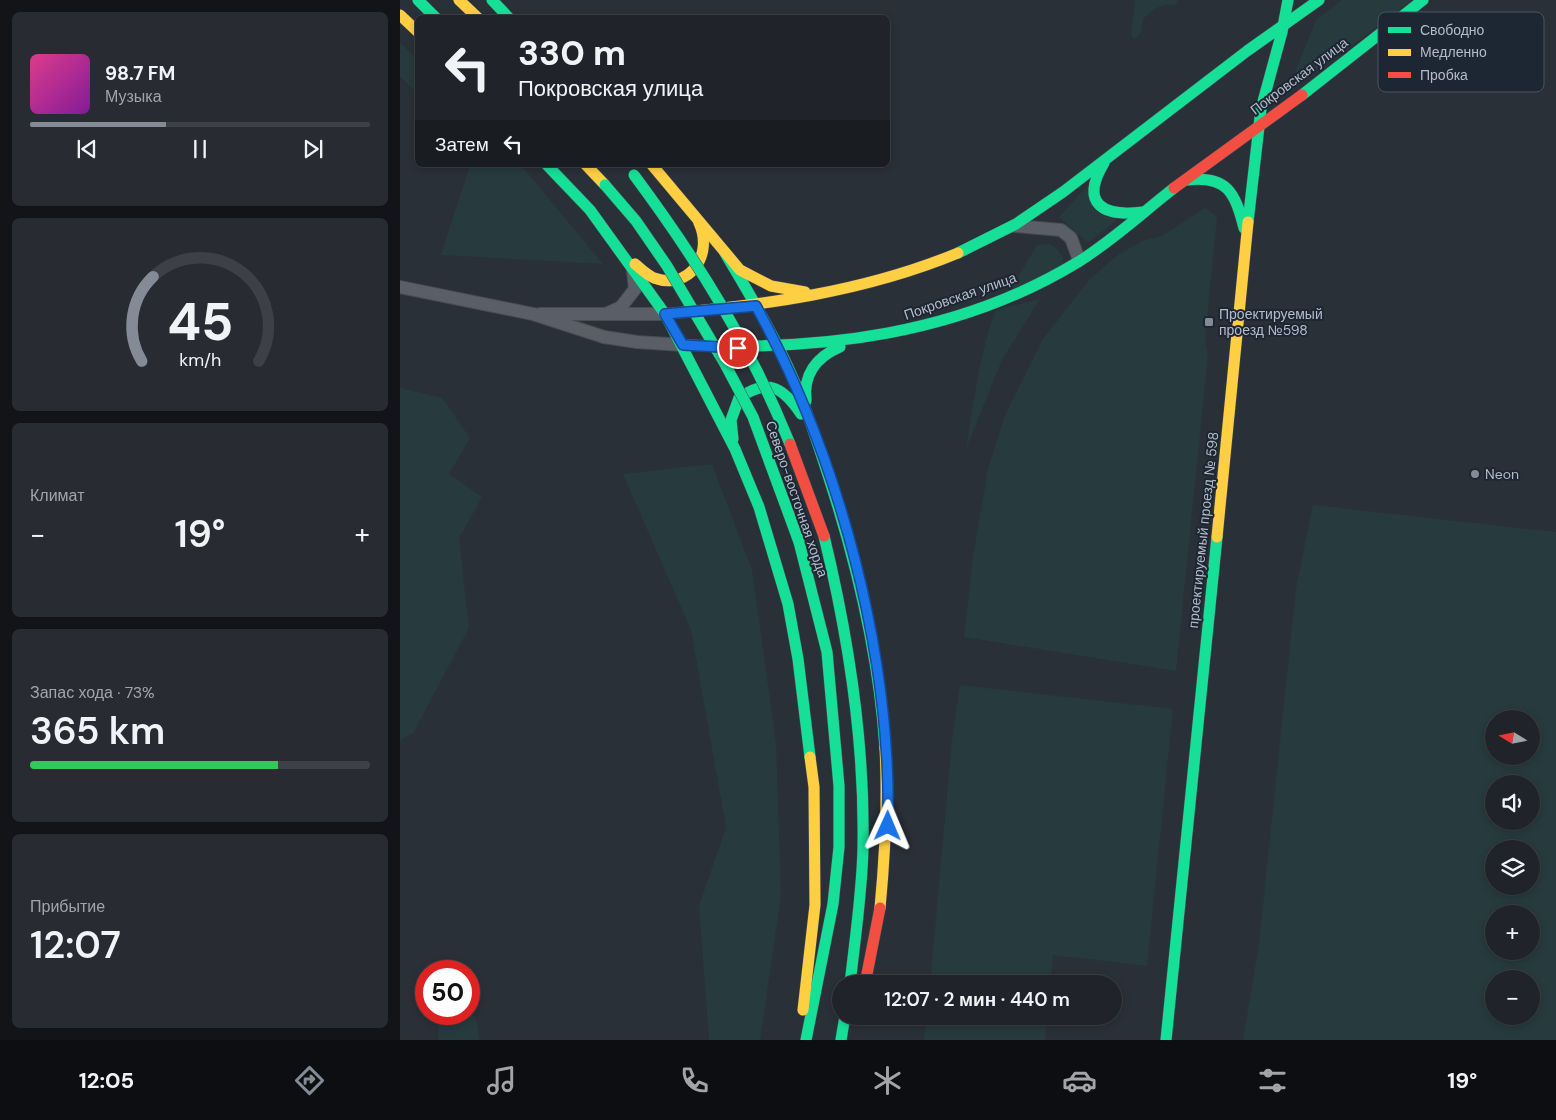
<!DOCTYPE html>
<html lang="ru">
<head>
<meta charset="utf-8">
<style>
	body { margin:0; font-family:"DM Sans",sans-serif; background:#282c32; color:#f1f3f6; height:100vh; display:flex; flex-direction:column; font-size:19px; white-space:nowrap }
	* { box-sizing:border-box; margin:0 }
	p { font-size:16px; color:#a2a4a8 }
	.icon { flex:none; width:28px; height:28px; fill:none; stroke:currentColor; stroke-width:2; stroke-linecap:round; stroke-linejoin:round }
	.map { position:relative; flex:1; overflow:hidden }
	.sheet { display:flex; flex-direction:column; gap:12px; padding:12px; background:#121417; width:400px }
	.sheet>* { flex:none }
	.top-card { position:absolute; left:15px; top:15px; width:475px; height:152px; border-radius:8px; box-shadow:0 2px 8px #0003,0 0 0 1px #3d4147; background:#20242a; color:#f1f3f6; overflow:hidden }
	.needle { width:32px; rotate:280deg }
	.tools { position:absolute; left:1085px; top:710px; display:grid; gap:10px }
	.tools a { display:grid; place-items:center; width:55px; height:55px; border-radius:50%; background:#20242a; box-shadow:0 2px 8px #0003,0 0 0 1px #3d4147; font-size:25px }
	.speed { position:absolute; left:15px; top:960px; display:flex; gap:10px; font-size:25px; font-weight:700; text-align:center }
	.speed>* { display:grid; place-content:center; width:65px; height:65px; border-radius:50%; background:#20242a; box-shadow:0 2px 8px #0003,0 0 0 1px #3d4147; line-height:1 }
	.speed .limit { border:8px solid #d22; background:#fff; color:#111 }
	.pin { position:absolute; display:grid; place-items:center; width:42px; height:42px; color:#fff; margin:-21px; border:2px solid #fff; border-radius:50%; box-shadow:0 1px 5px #0007 }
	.me { position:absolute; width:55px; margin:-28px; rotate:1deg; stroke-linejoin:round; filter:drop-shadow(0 0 4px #0008) }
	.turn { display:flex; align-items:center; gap:18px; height:105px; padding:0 20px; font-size:22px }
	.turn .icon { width:65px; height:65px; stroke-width:2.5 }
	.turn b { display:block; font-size:35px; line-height:42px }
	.then { display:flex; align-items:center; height:48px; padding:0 20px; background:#0003; gap:10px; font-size:19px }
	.big { font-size:38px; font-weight:600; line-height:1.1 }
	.sheet .widget { flex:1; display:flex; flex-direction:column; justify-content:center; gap:8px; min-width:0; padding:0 18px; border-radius:8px; background:#282c32 }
	.sheet .dial { align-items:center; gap:0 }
	.dial svg { height:130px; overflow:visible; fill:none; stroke:#3d4147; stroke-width:7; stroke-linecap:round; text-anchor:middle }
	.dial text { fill:#f1f3f6; stroke:none }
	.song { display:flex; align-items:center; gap:15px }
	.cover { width:60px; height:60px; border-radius:8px; background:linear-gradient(135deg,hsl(330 70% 55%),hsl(290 70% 35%)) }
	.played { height:5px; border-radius:2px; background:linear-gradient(90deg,#848b96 40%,#3d4147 40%) }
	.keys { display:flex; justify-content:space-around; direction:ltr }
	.heat { display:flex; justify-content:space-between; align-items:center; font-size:28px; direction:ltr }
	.charge { height:8px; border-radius:4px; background:linear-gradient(90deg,#34c759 73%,#3d4147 0) }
	.trip { position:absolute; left:432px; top:975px; width:290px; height:50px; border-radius:25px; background:#20242a; box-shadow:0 2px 8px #0003,0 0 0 1px #3d4147; font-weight:600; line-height:50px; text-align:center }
	.tabs { display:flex; height:80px; justify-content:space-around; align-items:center; background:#0d0e11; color:#a2a4a8 }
	.tabs .icon { width:35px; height:35px }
	.tabs .selected { color:#848b96 }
	.tabs b { font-size:22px; color:#f1f3f6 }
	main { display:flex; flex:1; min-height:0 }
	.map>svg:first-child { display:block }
	.green { fill:#273a3e; fill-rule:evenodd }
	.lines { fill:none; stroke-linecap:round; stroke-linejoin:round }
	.street-casing { stroke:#484c53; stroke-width:14 }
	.fast-casing { stroke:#484c53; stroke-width:12 }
	.slow-casing { stroke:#484c53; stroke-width:12 }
	.jam-casing { stroke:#484c53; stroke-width:12 }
	.street { stroke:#5a5e66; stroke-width:12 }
	.fast { stroke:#16e098; stroke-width:11 }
	.slow { stroke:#ffcf43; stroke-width:11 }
	.jam { stroke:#f24e42; stroke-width:11 }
	.fast-bridge-casing { stroke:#474c53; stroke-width:12; stroke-linecap:butt }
	.jam-bridge-casing { stroke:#474c53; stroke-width:12; stroke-linecap:butt }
	.fast-bridge { stroke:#16e098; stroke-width:11 }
	.jam-bridge { stroke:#f24e42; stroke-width:11 }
	.route-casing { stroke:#114b97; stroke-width:12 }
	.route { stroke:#1a73e8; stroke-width:9 }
	.poi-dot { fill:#848b96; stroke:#1d2633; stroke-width:2 }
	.labels { text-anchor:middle; stroke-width:4; stroke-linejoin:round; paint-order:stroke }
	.street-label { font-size:14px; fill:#b4bcc9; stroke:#1d2633 }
	.poi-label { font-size:14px; fill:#b4bcc9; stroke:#1d2633; text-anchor:start }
	.key { fill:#1d2633; stroke:#4a5360; stroke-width:1 }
	.key-label { font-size:14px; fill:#b4bcc9 }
</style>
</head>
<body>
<main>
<section class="sheet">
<div class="widget">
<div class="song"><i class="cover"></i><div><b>98.7 FM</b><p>Музыка</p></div></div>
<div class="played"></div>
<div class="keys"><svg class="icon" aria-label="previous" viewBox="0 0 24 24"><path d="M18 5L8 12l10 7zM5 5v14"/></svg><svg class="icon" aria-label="pause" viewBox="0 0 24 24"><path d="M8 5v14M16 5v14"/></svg><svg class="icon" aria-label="next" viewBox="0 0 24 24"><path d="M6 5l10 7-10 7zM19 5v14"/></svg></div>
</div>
<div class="widget dial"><svg viewBox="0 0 100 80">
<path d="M14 69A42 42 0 1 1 86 69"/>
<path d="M14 69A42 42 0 0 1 21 17" stroke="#848b96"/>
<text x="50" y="56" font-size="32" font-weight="700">45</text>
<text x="50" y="72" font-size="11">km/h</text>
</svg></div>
<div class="widget"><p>Климат</p>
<div class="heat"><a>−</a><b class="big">19°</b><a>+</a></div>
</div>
<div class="widget"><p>Запас хода · 73%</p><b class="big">365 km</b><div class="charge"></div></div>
<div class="widget"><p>Прибытие</p><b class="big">12:07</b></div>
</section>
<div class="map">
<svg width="1156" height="1040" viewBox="0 0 1156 1040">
	<rect width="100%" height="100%" fill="#2a3038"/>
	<g class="green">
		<path d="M735,0H778L775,5C761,3 751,10 742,20C742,28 742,34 735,39L731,36Z"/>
		<path d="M942,0H1012L896,88L892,81L916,20Z"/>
		<path d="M0,43L17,59V93L0,76Z"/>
		<path d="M70,165H121L203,264L41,255Z"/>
		<path d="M689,184L717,220L688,243L659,217Z"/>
		<path d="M805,208L817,217L805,339L808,355L776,671L564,637L573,557L588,469L605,415L643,339L689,280L719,254L745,240L762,236Z"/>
		<path d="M649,244L655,247L663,257V267L609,292L637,245Z"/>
		<path d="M640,299L602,360L566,449C574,402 579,354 596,310Z"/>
		<path d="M0,388L42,398L70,438L49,474L82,497L59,538L69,628L13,733L0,740Z"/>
		<path d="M312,464L352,570L376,743L381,896L360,1040H309L299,906L326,827L291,630L223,474Z"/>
		<path d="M913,505L1156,532V1040H843L859,943L896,588ZM1094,719H1131V756H1094ZM1094,784H1131V821H1094ZM1094,849H1131V886H1094ZM1094,914H1131V951H1094ZM1094,979H1131V1016H1094Z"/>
		<path d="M560,685L773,709L747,966L653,955L650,984H530L552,740Z"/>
		<path d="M69,1010L76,1019L80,1040H38L39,1014H69Z"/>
		<path d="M527,1016H647L645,1040H524Z"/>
	</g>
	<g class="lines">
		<g class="street-casing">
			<g id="street">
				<path d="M615,226L661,230L671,238L679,260"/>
				<path d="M0,287L133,314L204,337L237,342L283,345"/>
				<path d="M208,313L221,307L235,289L233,271"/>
				<path d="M140,314H265"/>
			</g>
		</g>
		<g class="fast-casing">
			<g id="fast">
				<path d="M18,0L36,18"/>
				<path d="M92,0L109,18"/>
				<path d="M902,95L1023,0"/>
				<path d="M704,163C679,205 704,217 744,212"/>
				<path d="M147,165L190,210L265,314L335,449L359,507L388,604L398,659L410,757"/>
				<path d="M786,180C827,175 835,192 844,228"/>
				<path d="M848,222L861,109L882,32L888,0"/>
				<path d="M325,253C350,295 376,338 395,383C408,412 418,444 428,475C457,564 479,655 485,748"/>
				<path d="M558,253L616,224L663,192L847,51L919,0"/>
				<path d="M283,345C421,351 558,335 678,262C712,241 742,213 774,188"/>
				<path d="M406,401C403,375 416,357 440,347"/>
				<path d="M333,439L331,420L339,398C368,378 383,387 401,414"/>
				<path d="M424,536C449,639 465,742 463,848C462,893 455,939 450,984"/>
				<path d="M399,542L427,652L439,786V847L433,904L406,1040"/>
				<path d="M441,1040L445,1016"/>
				<path d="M766,1040L817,537"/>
			</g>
		</g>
		<g class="slow-casing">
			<g id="slow">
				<path d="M59,0L78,18"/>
				<path d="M0,15L18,32"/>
				<path d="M186,165L205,185"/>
				<path d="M252,165L340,270L371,286L405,292"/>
				<path d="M235,264C241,269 247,275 254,278C289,291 314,255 299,223"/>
				<path d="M265,314C365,305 464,292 558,253"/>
				<path d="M817,537L848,222"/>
				<path d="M480,908C485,855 488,802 485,748"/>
				<path d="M403,1010L415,905L414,787L410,757"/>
			</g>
		</g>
		<g class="jam-casing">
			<g id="jam">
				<path d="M774,188L902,95"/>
				<path d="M465,984L480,908"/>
			</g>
		</g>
		<use href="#street" class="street"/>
		<use href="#fast" class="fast"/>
		<use href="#slow" class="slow"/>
		<use href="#jam" class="jam"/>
		<g class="fast-bridge-casing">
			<g id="fast-bridge">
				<path d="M234,175C298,261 350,345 390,444"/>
				<path d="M205,185L236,221L267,266L325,364L353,417L399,542"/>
			</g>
		</g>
		<g class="jam-bridge-casing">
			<path id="jam-bridge" d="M390,444L424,536"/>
		</g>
		<use href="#fast-bridge" class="fast-bridge"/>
		<use href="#jam-bridge" class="jam-bridge"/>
	</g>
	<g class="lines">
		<g class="route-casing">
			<path id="route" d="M338,348L283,345L265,314L356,306C439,457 492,654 488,826"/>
		</g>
		<use href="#route" class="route"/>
	</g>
	<g class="poi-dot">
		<rect x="804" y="317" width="10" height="10" rx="2.5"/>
		<circle cx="1075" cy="474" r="5"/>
	</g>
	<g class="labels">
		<g class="street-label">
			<text transform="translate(899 76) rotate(-37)" y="5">Покровская улица</text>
			<text transform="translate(560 296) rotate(-19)" y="5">Покровская улица</text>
			<text transform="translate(397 499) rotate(71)" y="5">Северо-восточная хорда</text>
			<text transform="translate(803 530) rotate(-84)" y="5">проектируемый проезд № 598</text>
		</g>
		<g class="poi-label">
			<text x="819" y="319">Проектируемый<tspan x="819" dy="16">проезд №598</tspan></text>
			<text x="1085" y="479">Neon</text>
		</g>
	</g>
	<rect x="978" y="12" width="166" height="80" rx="8" class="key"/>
	<rect x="988" y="27" width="23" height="6" fill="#16e098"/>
	<rect x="988" y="49" width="23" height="7" fill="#ffcf43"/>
	<rect x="988" y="72" width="23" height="6" fill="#f24e42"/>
	<g class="key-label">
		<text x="1020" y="35">Свободно</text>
		<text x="1020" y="57">Медленно</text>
		<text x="1020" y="80">Пробка</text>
	</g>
</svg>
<div class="tools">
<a><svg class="needle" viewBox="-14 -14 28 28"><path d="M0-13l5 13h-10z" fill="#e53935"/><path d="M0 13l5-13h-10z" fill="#a2a4a8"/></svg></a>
<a><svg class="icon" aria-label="sound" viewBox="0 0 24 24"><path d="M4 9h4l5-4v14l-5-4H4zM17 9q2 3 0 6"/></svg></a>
<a><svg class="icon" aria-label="layers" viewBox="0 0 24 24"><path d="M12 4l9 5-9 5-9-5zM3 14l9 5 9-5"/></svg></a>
<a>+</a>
<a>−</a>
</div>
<div class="speed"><div class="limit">50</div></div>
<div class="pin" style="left:338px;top:348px;background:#d93025"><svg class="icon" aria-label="arrive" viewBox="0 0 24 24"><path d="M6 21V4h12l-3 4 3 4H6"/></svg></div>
<svg class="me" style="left:488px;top:826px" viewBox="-20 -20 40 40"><path d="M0-17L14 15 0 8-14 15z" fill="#1a73e8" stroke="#fff" stroke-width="4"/></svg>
<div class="trip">12:07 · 2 мин · 440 m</div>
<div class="top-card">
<div class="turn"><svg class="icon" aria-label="left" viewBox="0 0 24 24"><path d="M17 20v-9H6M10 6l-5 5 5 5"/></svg><div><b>330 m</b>Покровская улица</div></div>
<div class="then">Затем<svg class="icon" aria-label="left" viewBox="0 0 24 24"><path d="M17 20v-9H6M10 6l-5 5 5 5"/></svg></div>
</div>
</div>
</main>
<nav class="tabs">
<b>12:05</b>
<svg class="icon selected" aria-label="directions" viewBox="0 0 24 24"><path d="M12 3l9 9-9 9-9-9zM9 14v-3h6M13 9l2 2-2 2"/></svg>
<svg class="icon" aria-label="music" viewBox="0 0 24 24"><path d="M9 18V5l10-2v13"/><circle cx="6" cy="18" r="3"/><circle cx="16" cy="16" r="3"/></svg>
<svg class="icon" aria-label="phone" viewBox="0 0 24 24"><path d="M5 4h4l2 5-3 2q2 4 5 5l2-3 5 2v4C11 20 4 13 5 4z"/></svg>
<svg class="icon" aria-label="climate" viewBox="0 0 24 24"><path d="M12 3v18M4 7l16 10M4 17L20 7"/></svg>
<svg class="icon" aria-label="car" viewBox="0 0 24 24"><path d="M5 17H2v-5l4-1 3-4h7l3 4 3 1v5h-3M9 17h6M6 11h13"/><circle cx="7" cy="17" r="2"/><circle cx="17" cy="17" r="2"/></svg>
<svg class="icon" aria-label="filters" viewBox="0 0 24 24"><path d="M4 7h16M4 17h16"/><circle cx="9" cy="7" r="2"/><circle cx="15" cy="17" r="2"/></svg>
<b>19°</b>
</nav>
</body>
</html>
